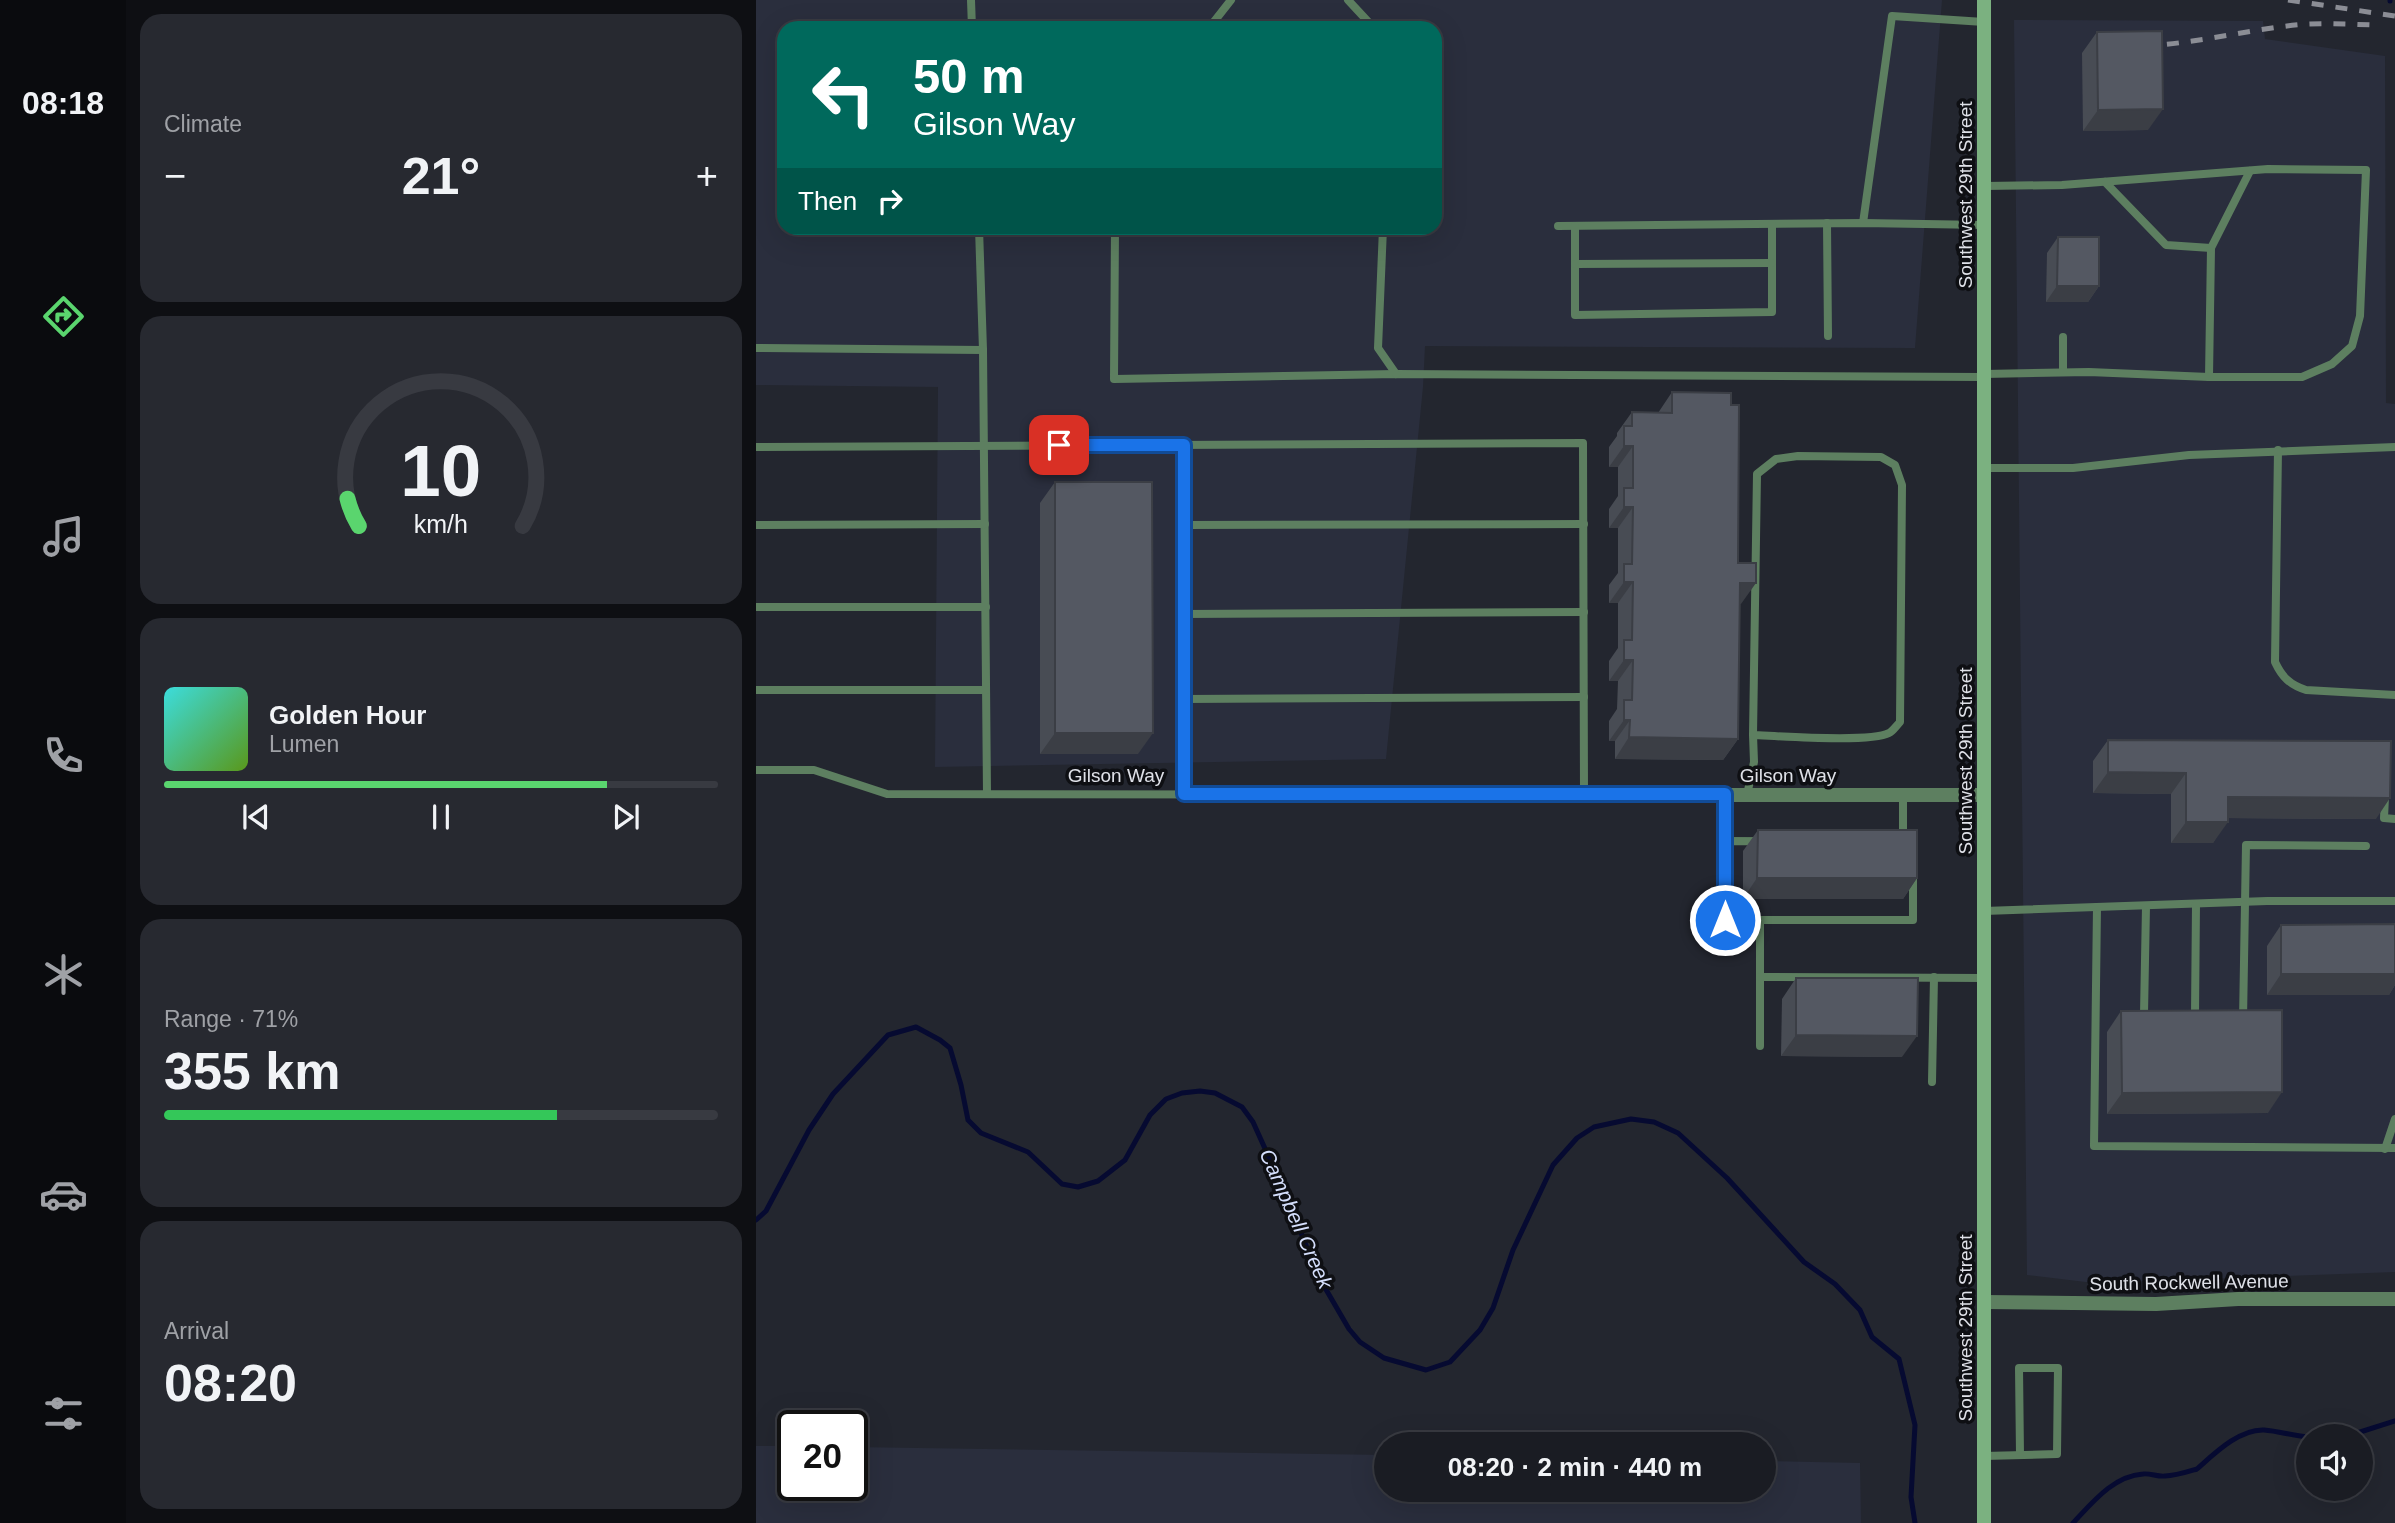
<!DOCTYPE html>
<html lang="en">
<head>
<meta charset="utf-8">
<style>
	body { margin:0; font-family:Helvetica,sans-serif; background:#272930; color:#f1f3f6; height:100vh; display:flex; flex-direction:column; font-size:26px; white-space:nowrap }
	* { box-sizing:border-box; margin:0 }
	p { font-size:23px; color:#9fa1a6 }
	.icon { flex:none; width:38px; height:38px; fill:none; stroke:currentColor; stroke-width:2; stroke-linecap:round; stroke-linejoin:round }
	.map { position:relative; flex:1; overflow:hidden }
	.details { display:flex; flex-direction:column; gap:14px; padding:14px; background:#0e0f13; width:630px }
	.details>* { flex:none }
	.top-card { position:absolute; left:21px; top:21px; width:665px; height:214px; border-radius:21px; box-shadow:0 7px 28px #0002,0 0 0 2px #383a41; background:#00695c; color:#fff; overflow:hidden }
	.buttons { position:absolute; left:1540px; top:1424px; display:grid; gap:14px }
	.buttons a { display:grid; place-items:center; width:77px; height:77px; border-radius:50%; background:#1a1c23; box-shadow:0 7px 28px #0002,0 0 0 2px #383a41; font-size:35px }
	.speed { position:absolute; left:21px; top:1410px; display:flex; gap:14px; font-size:35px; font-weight:700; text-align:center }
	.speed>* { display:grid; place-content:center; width:91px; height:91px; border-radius:50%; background:#1a1c23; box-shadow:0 7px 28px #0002,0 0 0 2px #383a41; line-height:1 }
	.speed .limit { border:4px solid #111; border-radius:10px; background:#fff; color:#111 }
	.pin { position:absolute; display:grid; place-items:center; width:60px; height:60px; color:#fff; margin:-30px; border-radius:14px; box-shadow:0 4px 10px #0006 }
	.me { position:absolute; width:77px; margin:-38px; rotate:0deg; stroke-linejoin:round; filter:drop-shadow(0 0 5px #0008) }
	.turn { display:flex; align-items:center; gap:24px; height:147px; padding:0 21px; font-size:32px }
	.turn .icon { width:91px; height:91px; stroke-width:2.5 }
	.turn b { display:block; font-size:49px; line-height:60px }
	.then { display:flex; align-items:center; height:66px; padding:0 21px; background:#0003; gap:14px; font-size:26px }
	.big { font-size:52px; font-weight:700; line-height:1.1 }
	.details .widget { flex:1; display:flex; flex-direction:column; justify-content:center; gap:10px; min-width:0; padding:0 24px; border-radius:21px; background:#272930 }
	.details .dial { align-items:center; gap:0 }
	.dial svg { height:182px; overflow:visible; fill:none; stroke:#383a41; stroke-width:7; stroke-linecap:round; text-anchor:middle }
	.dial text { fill:#f1f3f6; stroke:none }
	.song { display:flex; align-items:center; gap:21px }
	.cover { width:84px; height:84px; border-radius:10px; background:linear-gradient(135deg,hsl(180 70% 55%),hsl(90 70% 35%)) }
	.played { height:7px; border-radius:4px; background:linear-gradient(90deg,#5ad56e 80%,#383a41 80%) }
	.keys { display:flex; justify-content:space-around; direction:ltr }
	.heat { display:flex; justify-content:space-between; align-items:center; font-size:38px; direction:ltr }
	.charge { height:10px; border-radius:5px; background:linear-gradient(90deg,#34c759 71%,#383a41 0) }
	.trip { position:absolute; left:618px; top:1432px; width:402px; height:70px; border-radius:35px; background:#1a1c23; box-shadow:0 7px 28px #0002,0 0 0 2px #383a41; font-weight:700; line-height:70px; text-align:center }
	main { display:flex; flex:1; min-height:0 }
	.tabs { display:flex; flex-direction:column; width:126px; justify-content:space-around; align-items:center; background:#0a0b0e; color:#9fa1a6 }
	.tabs .icon { width:49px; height:49px }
	.tabs .selected { color:#5ad56e }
	.tabs b { font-size:32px; color:#f1f3f6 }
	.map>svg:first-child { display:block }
	.built { fill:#2a2e3d; fill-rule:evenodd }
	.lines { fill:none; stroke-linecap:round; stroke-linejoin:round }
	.stream { stroke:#060a31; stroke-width:5 }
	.lane { stroke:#5d7f60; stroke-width:8 }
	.street { stroke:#5d7f60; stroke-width:14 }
	.secondary { stroke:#7bb180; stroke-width:14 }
	.rail { stroke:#8b8d95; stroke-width:5; stroke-dasharray:12 12; stroke-linecap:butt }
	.wall { fill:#484c54 }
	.shaded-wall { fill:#3b3e45 }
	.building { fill:#545862; stroke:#3b3e45; stroke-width:2 }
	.route-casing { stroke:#114b97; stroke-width:18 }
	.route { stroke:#1a73e8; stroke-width:12 }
	.labels { text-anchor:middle; stroke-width:7; stroke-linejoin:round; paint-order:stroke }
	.street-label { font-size:19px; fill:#dfe1e8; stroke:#0e0f13 }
	.water-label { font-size:21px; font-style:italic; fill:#d4defb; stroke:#0e0f13 }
</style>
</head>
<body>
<main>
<nav class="tabs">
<b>08:18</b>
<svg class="icon selected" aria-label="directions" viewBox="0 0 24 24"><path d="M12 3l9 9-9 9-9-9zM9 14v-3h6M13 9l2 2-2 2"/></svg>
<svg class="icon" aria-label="music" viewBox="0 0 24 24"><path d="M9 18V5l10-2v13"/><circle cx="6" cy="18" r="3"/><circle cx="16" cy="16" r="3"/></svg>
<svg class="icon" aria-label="phone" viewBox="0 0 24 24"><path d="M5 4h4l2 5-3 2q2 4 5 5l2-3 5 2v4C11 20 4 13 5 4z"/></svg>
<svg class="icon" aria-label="climate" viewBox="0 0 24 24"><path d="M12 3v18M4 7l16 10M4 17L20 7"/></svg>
<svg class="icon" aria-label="car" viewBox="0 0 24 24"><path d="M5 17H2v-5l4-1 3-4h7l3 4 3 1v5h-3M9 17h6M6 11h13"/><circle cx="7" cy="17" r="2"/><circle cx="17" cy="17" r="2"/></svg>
<svg class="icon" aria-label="filters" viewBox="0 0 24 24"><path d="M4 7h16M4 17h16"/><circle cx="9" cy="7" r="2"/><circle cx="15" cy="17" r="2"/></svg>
</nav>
<section class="details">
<div class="widget"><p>Climate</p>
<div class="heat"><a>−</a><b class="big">21°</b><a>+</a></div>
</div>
<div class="widget dial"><svg viewBox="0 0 100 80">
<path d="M14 69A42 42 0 1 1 86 69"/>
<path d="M14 69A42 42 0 0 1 9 57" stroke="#5ad56e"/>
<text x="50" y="56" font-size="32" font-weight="700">10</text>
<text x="50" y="72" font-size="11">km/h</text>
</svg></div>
<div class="widget">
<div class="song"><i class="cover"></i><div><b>Golden Hour</b><p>Lumen</p></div></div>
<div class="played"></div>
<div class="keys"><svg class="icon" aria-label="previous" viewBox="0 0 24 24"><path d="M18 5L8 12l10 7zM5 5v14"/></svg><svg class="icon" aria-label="pause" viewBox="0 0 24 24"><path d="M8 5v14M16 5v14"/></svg><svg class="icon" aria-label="next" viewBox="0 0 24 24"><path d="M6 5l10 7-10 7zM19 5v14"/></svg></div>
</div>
<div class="widget"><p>Range · 71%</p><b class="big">355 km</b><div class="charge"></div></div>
<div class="widget"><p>Arrival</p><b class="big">08:20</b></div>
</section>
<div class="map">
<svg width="1639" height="1523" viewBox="0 0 1639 1523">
	<rect width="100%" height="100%" fill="#23262f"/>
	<g class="built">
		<path d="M0,0H1186L1159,348L669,346L667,387L630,759L179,767L182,387L0,385ZM28,28H679V228H28Z"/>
		<path d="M1258,20L1507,21L1509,39L1629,56L1630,403L1639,404V1272L1338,1283L1271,1275Z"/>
		<path d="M0,1446H37V1486H96V1447L630,1455V1489H1008V1461L1104,1463L1105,1523H0Z"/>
	</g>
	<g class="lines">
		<g class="stream">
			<path d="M1634,0V1"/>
			<path d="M0,1220L10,1211L53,1130L77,1094L132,1035L160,1027L184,1040L194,1048L205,1085L212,1120L225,1133L272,1152L306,1184L322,1187L342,1181L369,1160L394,1115L410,1099L426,1093L444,1091L459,1093L486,1107L497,1122L534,1204L561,1274L593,1329L604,1342L628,1358L670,1370L694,1362L724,1330L737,1308L757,1250L797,1165L821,1138L838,1127L875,1119L898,1122L922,1133L971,1178L1048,1262L1079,1284L1104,1310L1116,1337L1143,1359L1159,1425L1155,1497L1159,1523"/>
			<path d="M1575,1437L1601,1433L1639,1421"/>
			<path d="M1317,1523C1336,1503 1357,1476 1387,1474C1394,1473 1402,1477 1409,1476C1419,1476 1431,1472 1441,1469C1458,1454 1483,1429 1508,1430C1523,1431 1537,1436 1552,1437"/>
		</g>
		<g class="lane">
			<path d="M215,0L216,28"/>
			<path d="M592,0L618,28"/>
			<path d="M453,28L475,0"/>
			<path d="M1349,182L1410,245L1455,248L1453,377"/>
			<path d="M1071,223L1072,336"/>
			<path d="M1107,223L1136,16L1228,22"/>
			<path d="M802,226L1107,223L1229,225"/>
			<path d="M819,226V315L1016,312V224"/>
			<path d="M359,228L358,379L640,374L1228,377"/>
			<path d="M627,228L622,348L640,374"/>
			<path d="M1455,248L1494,171"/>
			<path d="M819,264L1016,263"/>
			<path d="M0,348L227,350L223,228"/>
			<path d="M227,350L231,794"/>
			<path d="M1307,372V337"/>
			<path d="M1228,374L1333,372L1453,377H1546L1576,364L1596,346L1604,316L1610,170L1512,169L1306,185L1229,186"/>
			<path d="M428,445V794"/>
			<path d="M0,447L827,443L828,795"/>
			<path d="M1522,450L1519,662C1526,677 1534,685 1550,690L1639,695"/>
			<path d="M1228,468H1317L1433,455L1639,447"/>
			<path d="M0,525L229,524"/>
			<path d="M428,525L828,524"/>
			<path d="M0,607H230"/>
			<path d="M428,614L828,612"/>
			<path d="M0,690H230"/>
			<path d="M428,699L828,697"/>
			<path d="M0,770H58L131,794L909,795"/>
			<path d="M969,795V841"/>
			<path d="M991,795L998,762L997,735L1001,474L1020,459L1042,456L1125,457L1139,465L1146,485L1144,722C1140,726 1137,731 1133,733C1115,743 1022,736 997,735"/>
			<path d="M1147,795V841"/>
			<path d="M1629,797L1628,818L1639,819"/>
			<path d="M969,841L1157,842V920H969Z"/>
			<path d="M1390,906L1388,1014H1393"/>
			<path d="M1341,907L1338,1146L1639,1148"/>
			<path d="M1228,911L1511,901H1639"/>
			<path d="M1004,920V1046"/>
			<path d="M1004,977L1228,978"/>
			<path d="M1434,1014H1439L1440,904"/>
			<path d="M1487,1020L1490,845L1610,846"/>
			<path d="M1176,1082L1178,977"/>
			<path d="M1629,1149L1639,1119"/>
			<path d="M1228,1456L1301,1454L1302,1368H1263L1264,1455"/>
		</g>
		<g class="street">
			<path d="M909,795H1228"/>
			<path d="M1228,1302L1400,1304L1482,1299H1639"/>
		</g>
		<path class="secondary" d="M1228,1523V0"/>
		<g class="rail">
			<path d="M1532,0L1639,16"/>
			<path d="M1387,46C1435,44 1482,32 1531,26C1559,22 1588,24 1617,25"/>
		</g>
	</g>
	<g class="wall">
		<path d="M1341,32L1392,130L1327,131L1326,53Z"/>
		<path d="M1302,237L1343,286L1332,302H1290L1291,253Z"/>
		<path d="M916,392L982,563L985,604H983L982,739L967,760L859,759V741H853V721L861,709L862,681H853V661L862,648V603H853V585L862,573V528H853V509L862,496V467H853V447L861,436V433L876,412L902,413Z"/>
		<path d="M299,482L382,754H284V503Z"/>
		<path d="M1352,740L1620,819L1472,818L1457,843H1415V794L1337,793V761Z"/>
		<path d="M1002,830L1161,878L1147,899H987V851Z"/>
		<path d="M1639,924V985L1633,995H1511V946L1525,925Z"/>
		<path d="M1040,978L1146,1057L1025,1056L1026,999Z"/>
		<path d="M1365,1011L1512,1113L1351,1114V1032Z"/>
	</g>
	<g class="shaded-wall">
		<path d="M1407,109L1392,130L1327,131L1342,110Z"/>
		<path d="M1301,286H1343L1332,302H1290Z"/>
		<path d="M868,446H877L862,467H853Z"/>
		<path d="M868,507H877L862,528H853Z"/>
		<path d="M868,582H877L862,603H853Z"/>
		<path d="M984,583H1000L985,604H969Z"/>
		<path d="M868,660H877L862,681H853Z"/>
		<path d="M868,720H874L859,741H853Z"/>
		<path d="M299,733H397L382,754H284Z"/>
		<path d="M873,737L982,739L967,760L859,759Z"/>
		<path d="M1352,772L1430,773L1415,794L1337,793Z"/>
		<path d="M1472,797L1634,798L1620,819L1458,818Z"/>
		<path d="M1430,822H1472L1457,843H1415Z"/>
		<path d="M1001,878H1161L1147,899H987Z"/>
		<path d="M1525,974H1639V985L1633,995H1511Z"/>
		<path d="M1040,1035L1161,1036L1146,1057L1025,1056Z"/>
		<path d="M1526,1092L1512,1113L1351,1114L1366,1093Z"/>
	</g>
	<g class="building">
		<path d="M1406,31L1407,109L1342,110L1341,32Z"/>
		<path d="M1302,237H1343V286H1301Z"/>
		<path d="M916,392L975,393V405H983L982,563H1000V583H984L982,739L873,737L874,720H868V700H876L877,660H868V640H876L877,582H868V564H876L877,507H868V488H877V446H868V426H876V412L916,413Z"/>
		<path d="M299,482H396L397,733H299Z"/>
		<path d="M1352,740L1635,741L1634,798L1472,797V822H1430V773L1352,772Z"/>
		<path d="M1002,830H1161V878H1001Z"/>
		<path d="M1639,924V974H1525V925Z"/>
		<path d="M1040,978H1162L1161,1036L1040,1035Z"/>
		<path d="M1526,1010V1092L1366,1093L1365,1011Z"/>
	</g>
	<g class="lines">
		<g class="route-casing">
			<path id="route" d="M303,445H428V794H969V920"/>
		</g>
		<use href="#route" class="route"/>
	</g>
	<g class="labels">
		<g class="street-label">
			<text transform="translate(1209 195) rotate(-90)" y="7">Southwest 29th Street</text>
			<text transform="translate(1209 761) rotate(-90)" y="7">Southwest 29th Street</text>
			<text x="360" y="782">Gilson Way</text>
			<text x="1032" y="782">Gilson Way</text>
			<text transform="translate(1433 1282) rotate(-1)" y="7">South Rockwell Avenue</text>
			<text transform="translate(1209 1328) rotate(-90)" y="7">Southwest 29th Street</text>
		</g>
		<g class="water-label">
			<text transform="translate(540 1219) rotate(66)" y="7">Campbell Creek</text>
		</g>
	</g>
</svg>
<div class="buttons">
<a><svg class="icon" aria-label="sound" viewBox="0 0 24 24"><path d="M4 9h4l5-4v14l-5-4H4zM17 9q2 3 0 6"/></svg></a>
</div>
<div class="speed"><div class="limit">20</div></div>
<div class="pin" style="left:303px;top:445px;background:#d93025"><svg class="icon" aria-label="arrive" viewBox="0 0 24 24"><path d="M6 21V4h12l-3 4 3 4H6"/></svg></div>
<svg class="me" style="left:969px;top:920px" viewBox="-20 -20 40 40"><circle r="17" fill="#1a73e8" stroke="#fff" stroke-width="3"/><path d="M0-11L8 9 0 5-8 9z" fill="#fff"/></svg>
<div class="trip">08:20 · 2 min · 440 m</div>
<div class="top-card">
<div class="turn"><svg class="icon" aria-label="left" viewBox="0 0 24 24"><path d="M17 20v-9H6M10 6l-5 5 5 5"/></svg><div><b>50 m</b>Gilson Way</div></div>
<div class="then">Then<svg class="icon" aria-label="right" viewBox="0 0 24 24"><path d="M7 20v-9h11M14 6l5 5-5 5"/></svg></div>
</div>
</div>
</main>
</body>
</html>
